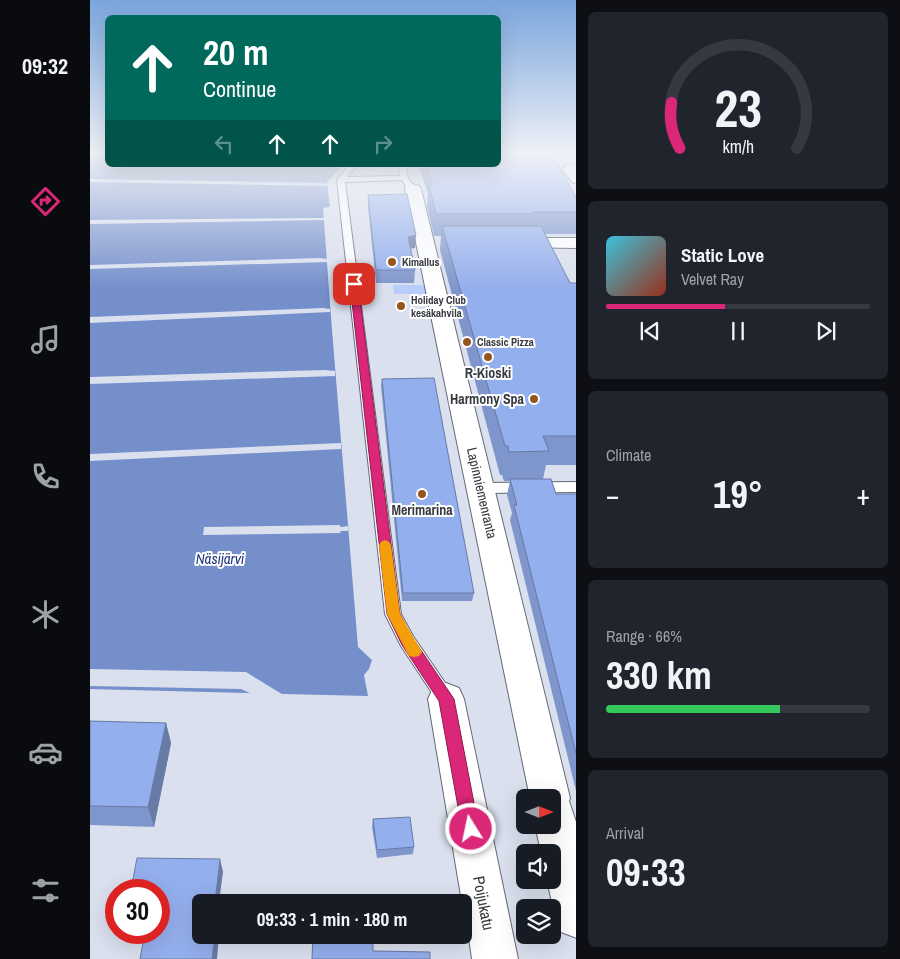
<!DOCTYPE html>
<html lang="en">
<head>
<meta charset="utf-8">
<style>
	body { margin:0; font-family:"Archivo Narrow",sans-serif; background:#20242c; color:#f1f3f6; height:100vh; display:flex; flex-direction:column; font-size:19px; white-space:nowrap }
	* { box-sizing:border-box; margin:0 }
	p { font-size:16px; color:#9ea1a6 }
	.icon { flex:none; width:28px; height:28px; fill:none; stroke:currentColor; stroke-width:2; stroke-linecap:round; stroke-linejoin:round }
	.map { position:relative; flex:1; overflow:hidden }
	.sheet { display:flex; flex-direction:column; gap:12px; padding:12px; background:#0d0f14; width:324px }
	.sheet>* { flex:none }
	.banner { position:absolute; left:15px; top:15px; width:396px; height:152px; border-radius:8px; box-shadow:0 5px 20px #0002; background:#00695c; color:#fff; overflow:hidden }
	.needle { width:32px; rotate:90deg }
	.controls { position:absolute; left:426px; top:789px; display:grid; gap:10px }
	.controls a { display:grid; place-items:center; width:45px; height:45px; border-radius:8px; background:#171b24; box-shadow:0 5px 20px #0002; font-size:25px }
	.speed { position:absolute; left:15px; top:879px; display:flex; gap:10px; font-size:25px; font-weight:700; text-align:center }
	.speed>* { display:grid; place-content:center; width:65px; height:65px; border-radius:50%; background:#171b24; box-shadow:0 5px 20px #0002; line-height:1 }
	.speed .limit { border:8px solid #d22; background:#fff; color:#111 }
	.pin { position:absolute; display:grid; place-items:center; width:42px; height:42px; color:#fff; margin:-21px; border-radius:10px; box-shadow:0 2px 8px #0006 }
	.me { position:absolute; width:55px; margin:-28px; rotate:350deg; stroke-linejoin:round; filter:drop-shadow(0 0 4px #0008) }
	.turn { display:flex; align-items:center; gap:18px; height:105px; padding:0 15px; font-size:22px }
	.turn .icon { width:65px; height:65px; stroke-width:2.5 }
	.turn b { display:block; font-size:35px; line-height:42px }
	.lanes { display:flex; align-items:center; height:48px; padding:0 15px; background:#0003; justify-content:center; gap:25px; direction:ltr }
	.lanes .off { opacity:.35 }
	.big { font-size:38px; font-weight:700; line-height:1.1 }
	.sheet .widget { flex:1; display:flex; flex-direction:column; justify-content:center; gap:8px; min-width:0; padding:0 18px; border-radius:8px; background:#20242c }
	.sheet .dial { align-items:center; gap:0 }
	.dial svg { height:130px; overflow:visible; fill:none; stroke:#363941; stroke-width:7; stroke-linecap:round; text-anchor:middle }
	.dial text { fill:#f1f3f6; stroke:none }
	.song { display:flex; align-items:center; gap:15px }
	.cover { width:60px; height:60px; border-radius:8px; background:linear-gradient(135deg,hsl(190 70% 55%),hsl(10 70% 35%)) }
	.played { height:5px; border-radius:2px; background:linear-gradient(90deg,#db2777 45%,#363941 45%) }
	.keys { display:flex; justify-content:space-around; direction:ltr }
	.heat { display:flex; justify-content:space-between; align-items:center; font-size:28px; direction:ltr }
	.charge { height:8px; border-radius:4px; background:linear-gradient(90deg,#34c759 66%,#363941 0) }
	.trip { position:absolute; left:102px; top:894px; width:280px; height:50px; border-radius:8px; background:#171b24; box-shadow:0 5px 20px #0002; font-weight:700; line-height:50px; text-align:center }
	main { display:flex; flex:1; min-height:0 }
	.menu { display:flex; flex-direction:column; width:90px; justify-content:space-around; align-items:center; background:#090b0e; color:#9ea1a6 }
	.menu .icon { width:35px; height:35px }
	.menu .current { color:#db2777 }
	.menu b { font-size:22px; color:#f1f3f6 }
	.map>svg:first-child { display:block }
	.green { fill:#b8cdfc }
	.water { fill:#758fcb }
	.pier { fill:#dae0ee }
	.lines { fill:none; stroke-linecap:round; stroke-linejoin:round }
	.lane-casing { stroke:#646975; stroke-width:2 }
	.street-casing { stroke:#646975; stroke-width:2 }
	.lane { fill:#fff; fill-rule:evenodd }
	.street { fill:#fff; fill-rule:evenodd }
	.wall { fill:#7f96cc }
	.shaded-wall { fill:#687aa6 }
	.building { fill:#94afed; stroke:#687aa6 }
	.route { fill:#db2777; stroke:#8e194d }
	.slow { fill:#f59e0b }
	.poi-dot { fill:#95551f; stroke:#fff; stroke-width:2 }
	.labels { text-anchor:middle; stroke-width:4; stroke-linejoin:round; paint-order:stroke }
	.far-poi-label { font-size:11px; font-weight:bold; fill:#36393e; stroke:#fff; text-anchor:start }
	.poi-label { font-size:14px; font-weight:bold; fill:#36393e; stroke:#fff }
	.street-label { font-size:14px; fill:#36393e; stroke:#fff }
	.water-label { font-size:15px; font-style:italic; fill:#1d357c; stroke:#fff }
	.near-street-label { font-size:16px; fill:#36393e; stroke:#fff }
</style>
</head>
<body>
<main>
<nav class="menu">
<b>09:32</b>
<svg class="icon current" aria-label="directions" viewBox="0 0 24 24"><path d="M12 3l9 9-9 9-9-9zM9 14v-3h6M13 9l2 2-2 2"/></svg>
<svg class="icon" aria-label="music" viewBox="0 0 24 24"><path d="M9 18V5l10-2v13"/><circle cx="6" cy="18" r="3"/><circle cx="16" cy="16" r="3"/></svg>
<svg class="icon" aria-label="phone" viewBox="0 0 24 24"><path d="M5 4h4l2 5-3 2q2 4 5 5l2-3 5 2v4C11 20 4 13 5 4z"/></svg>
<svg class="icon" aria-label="climate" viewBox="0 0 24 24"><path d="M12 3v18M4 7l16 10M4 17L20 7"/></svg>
<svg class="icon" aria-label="car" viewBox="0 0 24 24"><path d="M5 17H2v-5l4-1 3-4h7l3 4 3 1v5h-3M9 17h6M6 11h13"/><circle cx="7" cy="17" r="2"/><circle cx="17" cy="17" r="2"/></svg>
<svg class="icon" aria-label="filters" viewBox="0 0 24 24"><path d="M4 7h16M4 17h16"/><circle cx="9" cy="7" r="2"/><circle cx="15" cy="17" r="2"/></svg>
</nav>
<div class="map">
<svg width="487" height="959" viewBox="0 0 487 959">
	<rect width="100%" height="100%" fill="#dae0ee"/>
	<path class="green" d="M303,285H338L339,294H304Z"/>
	<path class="water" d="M0,154H17L18,165H253L237,182L240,207L233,208L242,330L268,647L282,660L279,669L274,675L278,696L0,689Z"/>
	<g class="pier">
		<path d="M0,179L233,183L237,184L238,186L0,182Z"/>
		<path d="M229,218H234V220L0,224V220Z"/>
		<path d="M230,258L237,259V262L0,269V265Z"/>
		<path d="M233,308L240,309V312L0,323V317Z"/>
		<path d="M235,370L245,371V376L0,384V377Z"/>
		<path d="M251,443V449L0,461V454Z"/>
		<path d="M250,525V527L258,526V531H250L251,533L113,535L114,527Z"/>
		<path d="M0,669L156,672L195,696L162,694L151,689L0,686Z"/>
	</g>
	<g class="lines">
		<g class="lane-casing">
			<g id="lane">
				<path d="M259,165H267L257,177L310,176L308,165H316L318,178L323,185L316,187L312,180L255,182L311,614L323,636L362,693L365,699L362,705L356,707L350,705L311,646L295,614L247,180Z"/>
				<path d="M487,482V492L391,493L386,491L384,488L386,485L391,483Z"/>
			</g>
		</g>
		<g class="street-casing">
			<g id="street">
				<path d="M480,164L487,167V183L482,182L472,169L475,166Z"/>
				<path d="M323,184L329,186L331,189L480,798L479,801L487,825V938L471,932L465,916L457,880H462V852H451L445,825H462V798H440L315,189L317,186Z"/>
				<path d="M422,238H487V248L416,247L413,243L416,239Z"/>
				<path d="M356,683L369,688L374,699L428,959H382L374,902H372L338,699L343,688Z"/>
			</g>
		</g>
		<use href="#lane" class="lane"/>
		<use href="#street" class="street"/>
	</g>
	<g class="wall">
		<path d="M328,165H409L487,199V234H455L480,283H487V465H456L453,479L466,494H487V795L420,520L422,513L417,495L420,481H414L412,475H410L350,250L351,236H344L337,206L338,194Z"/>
		<path d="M278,195L325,248H321L325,270L324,283H286L278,207Z"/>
		<path d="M292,379L384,593L382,601H312L291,386Z"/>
		<path d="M0,721L76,723L81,743L64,827L0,825Z"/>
		<path d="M283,819L324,847L323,854L287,858L282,827Z"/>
	</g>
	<g class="shaded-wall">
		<path d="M326,235L325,248L318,249V237Z"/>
		<path d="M76,723L81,743L64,827L58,807Z"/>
		<path d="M130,859L133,872L129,902H125Z"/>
		<path d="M125,935H129L127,959H122Z"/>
	</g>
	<g class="building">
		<path d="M409,154H462L487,199V212H442L444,214H346L339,185H343L336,165H409Z"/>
		<path d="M317,194L326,235L318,237L325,270H286L278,195Z"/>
		<path d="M352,226H451L480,283H487V436H453L459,451L419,452L418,446H415Z"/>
		<path d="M344,378L384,593H313L292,379Z"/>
		<path d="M420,479H461L466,494H487V757L424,505H427Z"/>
		<path d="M0,721L76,723L58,807L0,806Z"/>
		<path d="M320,817L324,847L287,850L283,819Z"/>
		<path d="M47,858L130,859L125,902H111V935H125L122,959H50L55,932H69V890H41Z"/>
		<path d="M223,935H283V951L340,952V959H222Z"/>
	</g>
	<linearGradient id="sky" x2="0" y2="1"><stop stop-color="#7aa5dc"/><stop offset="0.53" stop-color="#eef1f7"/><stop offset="1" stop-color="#eef1f7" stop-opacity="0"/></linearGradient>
	<rect width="487" height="289" fill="url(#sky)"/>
	<path class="route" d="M264,282L268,284L310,614L322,637L364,699L389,829L387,835L381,838L375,835L372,829L349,701L312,645L297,614L260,284Z"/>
	<path class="slow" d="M295,540L299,542L301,545L310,614L332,652L329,656L324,657L319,656L297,614L289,545L291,542Z"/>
	<g class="poi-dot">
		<circle cx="302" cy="262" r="5"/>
		<circle cx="311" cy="306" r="5"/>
		<circle cx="377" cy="342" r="5"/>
		<circle cx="398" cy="357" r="5"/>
		<circle cx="444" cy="399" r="5"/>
		<circle cx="332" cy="494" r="5"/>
	</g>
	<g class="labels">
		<g class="far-poi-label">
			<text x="312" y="266">Kimallus</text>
			<text x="321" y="304">Holiday Club<tspan x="321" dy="13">kesäkahvila</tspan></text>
			<text x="387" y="346">Classic Pizza</text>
		</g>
		<g class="poi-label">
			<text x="398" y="378">R-Kioski</text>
			<text x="434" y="404" text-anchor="end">Harmony Spa</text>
			<text x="332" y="515">Merimarina</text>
		</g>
		<g class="street-label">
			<text transform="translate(392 493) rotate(77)" y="5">Lapinniemenranta</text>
		</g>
		<g class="water-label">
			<text x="130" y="564">Näsijärvi</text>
		</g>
		<g class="near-street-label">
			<text transform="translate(394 903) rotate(79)" y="6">Poijukatu</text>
		</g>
	</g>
</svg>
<div class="controls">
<a><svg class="needle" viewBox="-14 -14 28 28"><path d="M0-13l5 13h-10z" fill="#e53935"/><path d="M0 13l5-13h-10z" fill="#9ea1a6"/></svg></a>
<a><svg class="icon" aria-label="sound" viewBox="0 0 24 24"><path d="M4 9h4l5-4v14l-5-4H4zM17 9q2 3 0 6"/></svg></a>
<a><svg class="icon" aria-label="layers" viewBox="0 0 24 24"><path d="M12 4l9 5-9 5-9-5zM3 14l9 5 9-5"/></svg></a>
</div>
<div class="speed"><div class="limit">30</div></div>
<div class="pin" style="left:264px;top:284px;background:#d93025"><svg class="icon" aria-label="arrive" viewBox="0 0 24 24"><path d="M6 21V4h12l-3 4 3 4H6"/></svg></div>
<svg class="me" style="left:381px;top:829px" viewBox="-20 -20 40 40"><circle r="17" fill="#db2777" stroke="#fff" stroke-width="3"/><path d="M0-11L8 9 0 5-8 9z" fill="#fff"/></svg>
<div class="trip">09:33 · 1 min · 180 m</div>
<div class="banner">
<div class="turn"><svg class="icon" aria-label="ahead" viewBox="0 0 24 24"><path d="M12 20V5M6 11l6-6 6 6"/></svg><div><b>20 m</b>Continue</div></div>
<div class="lanes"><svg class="icon off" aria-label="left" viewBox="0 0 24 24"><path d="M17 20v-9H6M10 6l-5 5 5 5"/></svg><svg class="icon" aria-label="ahead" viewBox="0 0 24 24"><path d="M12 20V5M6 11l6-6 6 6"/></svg><svg class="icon" aria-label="ahead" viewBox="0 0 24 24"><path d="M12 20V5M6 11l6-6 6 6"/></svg><svg class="icon off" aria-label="right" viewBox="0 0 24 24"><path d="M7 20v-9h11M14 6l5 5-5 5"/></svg></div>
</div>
</div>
<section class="sheet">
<div class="widget dial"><svg viewBox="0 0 100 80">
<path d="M14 69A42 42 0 1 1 86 69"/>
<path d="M14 69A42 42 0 0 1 9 41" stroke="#db2777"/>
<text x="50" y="56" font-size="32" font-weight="700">23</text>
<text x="50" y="72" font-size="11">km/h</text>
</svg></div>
<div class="widget">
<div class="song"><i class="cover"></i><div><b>Static Love</b><p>Velvet Ray</p></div></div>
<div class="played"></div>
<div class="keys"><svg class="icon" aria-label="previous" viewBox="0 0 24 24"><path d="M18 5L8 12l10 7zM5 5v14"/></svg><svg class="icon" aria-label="pause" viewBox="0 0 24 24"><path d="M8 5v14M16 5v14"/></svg><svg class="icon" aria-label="next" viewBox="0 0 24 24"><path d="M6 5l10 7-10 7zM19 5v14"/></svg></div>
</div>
<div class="widget"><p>Climate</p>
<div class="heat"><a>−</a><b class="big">19°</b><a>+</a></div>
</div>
<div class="widget"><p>Range · 66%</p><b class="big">330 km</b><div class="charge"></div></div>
<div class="widget"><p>Arrival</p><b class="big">09:33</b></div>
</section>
</main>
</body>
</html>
